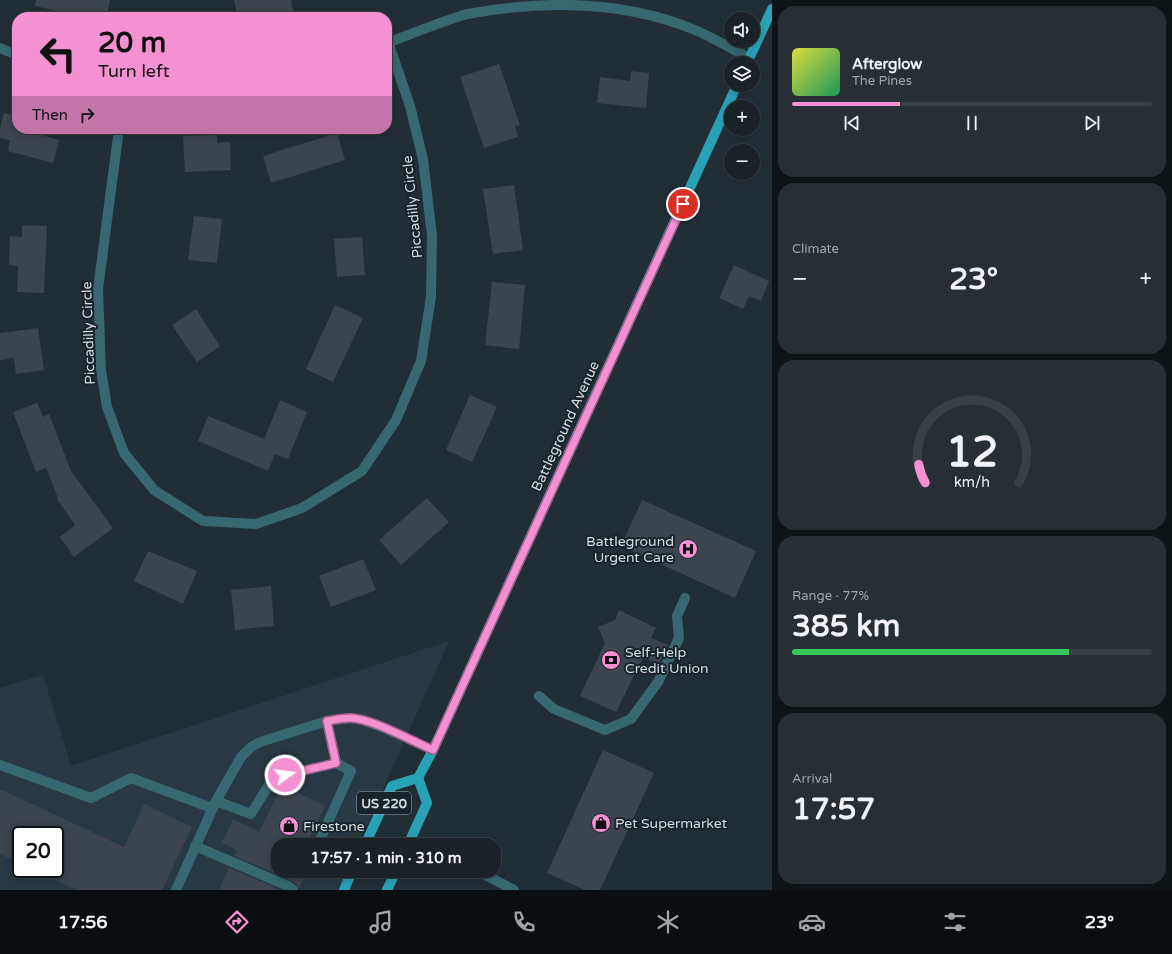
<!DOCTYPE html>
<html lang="en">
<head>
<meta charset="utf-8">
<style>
	body { margin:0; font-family:"Varela Round",sans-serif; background:#272f34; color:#f1f3f6; height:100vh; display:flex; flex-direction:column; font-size:15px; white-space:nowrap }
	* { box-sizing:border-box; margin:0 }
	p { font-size:13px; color:#9fa4a8 }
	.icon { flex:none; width:22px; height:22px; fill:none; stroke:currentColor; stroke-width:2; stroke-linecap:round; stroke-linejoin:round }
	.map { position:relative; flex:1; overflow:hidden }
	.panel { display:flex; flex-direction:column; gap:6px; padding:6px; background:#0e1316; width:400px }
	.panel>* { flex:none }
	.banner { position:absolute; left:12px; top:12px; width:380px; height:122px; border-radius:16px; box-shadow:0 2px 10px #0003,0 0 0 1px #383f45; background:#f491d3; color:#111; overflow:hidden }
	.controls { position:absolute; left:724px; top:12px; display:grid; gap:8px }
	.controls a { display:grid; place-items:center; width:36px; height:36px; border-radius:50%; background:#1a2228; box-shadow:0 2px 10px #0003,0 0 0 1px #383f45; font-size:20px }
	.speed { position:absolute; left:12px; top:826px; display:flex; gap:8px; font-size:20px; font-weight:700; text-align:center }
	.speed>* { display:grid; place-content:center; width:52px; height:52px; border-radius:50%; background:#1a2228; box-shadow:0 2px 10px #0003,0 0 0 1px #383f45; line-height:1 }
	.speed .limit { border:2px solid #111; border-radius:6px; background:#fff; color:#111 }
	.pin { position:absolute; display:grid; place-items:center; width:34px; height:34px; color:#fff; margin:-17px; border:2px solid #fff; border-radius:50%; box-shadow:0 1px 4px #0007 }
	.me { position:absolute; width:44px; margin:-22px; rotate:76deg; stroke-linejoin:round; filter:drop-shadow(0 0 3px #0008) }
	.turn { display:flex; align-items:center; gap:14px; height:84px; padding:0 20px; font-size:18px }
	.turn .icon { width:52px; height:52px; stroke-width:2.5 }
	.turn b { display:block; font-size:28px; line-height:34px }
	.then { display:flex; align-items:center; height:38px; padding:0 20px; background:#0003; gap:8px; font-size:15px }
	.big { font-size:30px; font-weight:800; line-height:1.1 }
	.panel .card { flex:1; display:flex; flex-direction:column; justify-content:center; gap:6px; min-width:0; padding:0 14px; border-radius:16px; background:#272f34 }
	.panel .dial { align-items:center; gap:0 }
	.dial svg { height:104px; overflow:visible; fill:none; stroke:#383f45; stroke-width:7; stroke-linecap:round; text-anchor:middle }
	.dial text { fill:#f1f3f6; stroke:none }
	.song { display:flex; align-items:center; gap:12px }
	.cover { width:48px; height:48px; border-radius:6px; background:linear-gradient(135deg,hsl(60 70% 55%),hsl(150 70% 35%)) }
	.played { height:4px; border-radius:2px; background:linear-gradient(90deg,#f491d3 30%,#383f45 30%) }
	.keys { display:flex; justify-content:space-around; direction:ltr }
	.heat { display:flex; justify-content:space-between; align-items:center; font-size:22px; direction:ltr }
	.charge { height:6px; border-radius:3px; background:linear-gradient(90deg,#34c759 77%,#383f45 0) }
	.trip { position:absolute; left:271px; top:838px; width:230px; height:40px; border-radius:16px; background:#1a2228; box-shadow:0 2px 10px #0003,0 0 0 1px #383f45; font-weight:800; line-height:40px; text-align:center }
	.tab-bar { display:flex; height:64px; justify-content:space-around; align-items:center; background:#0a0e10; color:#9fa4a8 }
	.tab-bar .icon { width:28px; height:28px }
	.tab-bar .active { color:#f491d3 }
	.tab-bar b { font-size:18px; color:#f1f3f6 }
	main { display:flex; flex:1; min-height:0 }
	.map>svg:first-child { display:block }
	.built { fill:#283943; fill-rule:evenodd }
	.building { fill:#3c444e }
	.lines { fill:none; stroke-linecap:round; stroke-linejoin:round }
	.minor { stroke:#376871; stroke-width:10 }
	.major { stroke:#2aa2b6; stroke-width:10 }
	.route-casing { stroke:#9f5e89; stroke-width:10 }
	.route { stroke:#f491d3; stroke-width:7 }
	.labels { text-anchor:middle; stroke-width:4; stroke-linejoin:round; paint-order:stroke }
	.shield { fill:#19242a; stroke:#9ca5a9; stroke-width:1 }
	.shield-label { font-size:13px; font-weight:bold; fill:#d4dce0 }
	.street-label { font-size:14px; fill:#d4dce0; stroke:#19242a }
	.poi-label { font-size:14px; fill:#d4dce0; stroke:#19242a; text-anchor:start }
</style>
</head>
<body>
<main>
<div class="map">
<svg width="772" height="890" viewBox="0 0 772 890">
	<rect width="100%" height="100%" fill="#222e35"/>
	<path class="built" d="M449,641L358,845H278V871H346L338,890H0V688L43,675L71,766ZM21,835H55V869H21Z"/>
	<g class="building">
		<path d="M36,0H110L107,17H85L35,6Z"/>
		<path d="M234,0H291L294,17H238Z"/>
		<path d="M499,64L520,125L515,126L518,137L484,148L460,77Z"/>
		<path d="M631,71L649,73L646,108L597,103L600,77L630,81Z"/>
		<path d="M4,113L17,116V129H36L35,133L59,140L53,163L8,151L10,140L0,138V128Z"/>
		<path d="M337,133L345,160L271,183L263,156Z"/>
		<path d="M217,135V143L230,142L231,170L185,172L183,136Z"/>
		<path d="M514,185L523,250L493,254L483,189Z"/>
		<path d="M194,216L222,219L217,263L188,260Z"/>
		<path d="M22,225L47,226L44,293L17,292L18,266L9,265L10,236L22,237Z"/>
		<path d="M362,237L365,275L337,277L334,239Z"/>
		<path d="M734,265L769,281L761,301L749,296L743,309L719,298Z"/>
		<path d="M492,282L525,285L519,349L485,345Z"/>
		<path d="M335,305L363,318L333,382L306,369Z"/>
		<path d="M196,309L220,346L197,362L172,325Z"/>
		<path d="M38,328L44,370L16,374L14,358L0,360V333Z"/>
		<path d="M470,395L497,407L472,462L446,450Z"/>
		<path d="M280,400L307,412L288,459L275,454L268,471L198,441L208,416L264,439Z"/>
		<path d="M37,403L43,417L49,414L71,471L113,528L74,557L60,537L75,525L57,499L58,498L46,468L36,472L13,412Z"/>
		<path d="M427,498L449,522L401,565L379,540Z"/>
		<path d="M642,500L756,551L735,598L621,546Z"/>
		<path d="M148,551L197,571L183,604L134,581Z"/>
		<path d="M363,559L376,590L331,607L319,576Z"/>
		<path d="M271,586L274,626L235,630L231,590Z"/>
		<path d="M619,610L656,628L651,638L668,645L659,664L643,657L616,712L580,696L605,643L598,627L615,620Z"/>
		<path d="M603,750L654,773L600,890H585L547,873Z"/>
		<path d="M282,785L325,806L306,845H278V871H307L299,888L297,885L291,880L234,856L237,850L222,843L233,819L259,832Z"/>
		<path d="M0,789L124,847L144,804L192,827L162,890H76L32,869H55V835H21V864L0,854Z"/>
		<path d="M229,868L281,890H219Z"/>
	</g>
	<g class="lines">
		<g class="minor">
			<path d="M387,43C414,33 440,22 467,14C543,0 623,0 695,30C714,38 732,49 749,58"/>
			<path d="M0,48L17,55"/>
			<path d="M119,129L98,289L101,370L107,407L124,453L154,490L203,521L256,524L302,508L362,471L396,420L421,361L431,297L432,236L423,159L410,106L388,42"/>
			<path d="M539,696L554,709L605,730L631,719L658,682L679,638L677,616L685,598"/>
			<path d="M0,765L91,798L131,778L212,808"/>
			<path d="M216,801L251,814L273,778L336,763L327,721"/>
			<path d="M320,840L351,771L336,763"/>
			<path d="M195,846L288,886L293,890"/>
			<path d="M478,871L514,890"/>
			<path d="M176,890L216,801L241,757L251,747L260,742L327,721L350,718L363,720L384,728L433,750"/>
		</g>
		<g class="major">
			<path d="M747,63L772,9"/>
			<path d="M365,845L392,786L418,778L433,750L737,85"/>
			<path d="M408,845L427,803L418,778"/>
			<path d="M344,890L352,871"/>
			<path d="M387,890L396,871"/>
		</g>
	</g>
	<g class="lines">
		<g class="route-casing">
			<path id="route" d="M285,775L336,763L327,721C334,720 341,718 349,718C369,717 412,741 433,750L683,204"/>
		</g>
		<use href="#route" class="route"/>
	</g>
	<defs>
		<g id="hospital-disc" transform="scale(1)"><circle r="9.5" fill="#f491d3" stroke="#19242a"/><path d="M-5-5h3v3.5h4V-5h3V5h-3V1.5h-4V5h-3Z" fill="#111"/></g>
		<g id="bank-disc" transform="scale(1)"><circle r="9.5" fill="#f491d3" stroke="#19242a"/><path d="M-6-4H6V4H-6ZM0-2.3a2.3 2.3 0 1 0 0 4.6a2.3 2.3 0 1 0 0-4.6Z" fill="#111"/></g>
		<g id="shop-disc" transform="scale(1)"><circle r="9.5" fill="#f491d3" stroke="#19242a"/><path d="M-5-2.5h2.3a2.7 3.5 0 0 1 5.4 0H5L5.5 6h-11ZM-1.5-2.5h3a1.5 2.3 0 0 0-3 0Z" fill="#111"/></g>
	</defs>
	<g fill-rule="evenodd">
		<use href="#hospital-disc" x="688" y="549"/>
		<use href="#bank-disc" x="611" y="660"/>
		<use href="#shop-disc" x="601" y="823"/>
		<use href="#shop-disc" x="289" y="826"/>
	</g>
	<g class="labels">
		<rect class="shield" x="357" y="792" width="54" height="22" rx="3"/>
		<g class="shield-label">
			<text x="384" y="808">US 220</text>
		</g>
		<g class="street-label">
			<text transform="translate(412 207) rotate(-96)" y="5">Piccadilly Circle</text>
			<text transform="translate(88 333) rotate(-92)" y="5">Piccadilly Circle</text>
			<text transform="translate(565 426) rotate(-65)" y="5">Battleground Avenue</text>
		</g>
		<g class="poi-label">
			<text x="674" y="546" text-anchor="end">Battleground<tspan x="674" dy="16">Urgent Care</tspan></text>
			<text x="625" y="657">Self-Help<tspan x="625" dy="16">Credit Union</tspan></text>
			<text x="615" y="828">Pet Supermarket</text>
			<text x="303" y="831">Firestone</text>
		</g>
	</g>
</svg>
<div class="controls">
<a><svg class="icon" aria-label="sound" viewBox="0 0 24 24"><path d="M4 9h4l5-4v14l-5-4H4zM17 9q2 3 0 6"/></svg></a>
<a><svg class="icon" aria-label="layers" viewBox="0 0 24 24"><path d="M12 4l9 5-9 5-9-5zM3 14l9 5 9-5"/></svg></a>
<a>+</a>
<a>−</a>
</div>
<div class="speed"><div class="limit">20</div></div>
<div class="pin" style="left:683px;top:204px;background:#d93025"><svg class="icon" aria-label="arrive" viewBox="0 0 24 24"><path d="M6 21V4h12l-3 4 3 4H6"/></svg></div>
<svg class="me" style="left:285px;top:775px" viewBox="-20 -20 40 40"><circle r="17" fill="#f491d3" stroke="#fff" stroke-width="3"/><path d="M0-11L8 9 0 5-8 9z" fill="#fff"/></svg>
<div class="trip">17:57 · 1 min · 310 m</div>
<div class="banner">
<div class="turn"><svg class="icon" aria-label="left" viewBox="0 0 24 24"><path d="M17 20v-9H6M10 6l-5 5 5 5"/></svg><div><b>20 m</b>Turn left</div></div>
<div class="then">Then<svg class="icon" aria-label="right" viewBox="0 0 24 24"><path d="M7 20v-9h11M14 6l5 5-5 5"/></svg></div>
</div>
</div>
<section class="panel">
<div class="card">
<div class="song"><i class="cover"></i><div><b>Afterglow</b><p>The Pines</p></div></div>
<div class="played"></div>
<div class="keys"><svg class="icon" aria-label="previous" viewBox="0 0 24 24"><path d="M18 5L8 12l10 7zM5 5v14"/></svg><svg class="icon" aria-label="pause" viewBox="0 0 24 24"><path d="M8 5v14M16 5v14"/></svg><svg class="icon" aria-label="next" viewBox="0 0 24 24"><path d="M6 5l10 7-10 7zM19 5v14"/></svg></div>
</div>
<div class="card"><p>Climate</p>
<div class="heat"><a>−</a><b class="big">23°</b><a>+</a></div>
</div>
<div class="card dial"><svg viewBox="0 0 100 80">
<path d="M14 69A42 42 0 1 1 86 69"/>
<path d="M14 69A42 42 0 0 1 9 55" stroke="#f491d3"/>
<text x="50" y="56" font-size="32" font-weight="700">12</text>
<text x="50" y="72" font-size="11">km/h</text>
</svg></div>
<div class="card"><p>Range · 77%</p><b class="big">385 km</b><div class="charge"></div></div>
<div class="card"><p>Arrival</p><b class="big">17:57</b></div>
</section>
</main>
<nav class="tab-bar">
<b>17:56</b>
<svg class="icon active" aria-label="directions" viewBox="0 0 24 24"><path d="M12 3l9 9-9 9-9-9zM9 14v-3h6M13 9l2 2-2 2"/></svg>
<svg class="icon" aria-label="music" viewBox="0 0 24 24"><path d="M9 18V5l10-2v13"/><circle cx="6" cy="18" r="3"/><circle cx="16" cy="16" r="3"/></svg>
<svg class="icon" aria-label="phone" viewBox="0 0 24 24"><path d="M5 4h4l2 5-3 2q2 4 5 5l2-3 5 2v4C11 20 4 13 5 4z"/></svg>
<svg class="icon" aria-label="climate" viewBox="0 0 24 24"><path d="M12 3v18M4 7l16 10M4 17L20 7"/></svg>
<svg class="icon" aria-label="car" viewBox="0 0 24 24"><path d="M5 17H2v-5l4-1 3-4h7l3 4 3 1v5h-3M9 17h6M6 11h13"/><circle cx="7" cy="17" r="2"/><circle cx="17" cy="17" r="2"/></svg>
<svg class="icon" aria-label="filters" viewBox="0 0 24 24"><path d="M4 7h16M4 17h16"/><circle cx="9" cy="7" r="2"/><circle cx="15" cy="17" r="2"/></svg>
<b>23°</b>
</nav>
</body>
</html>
